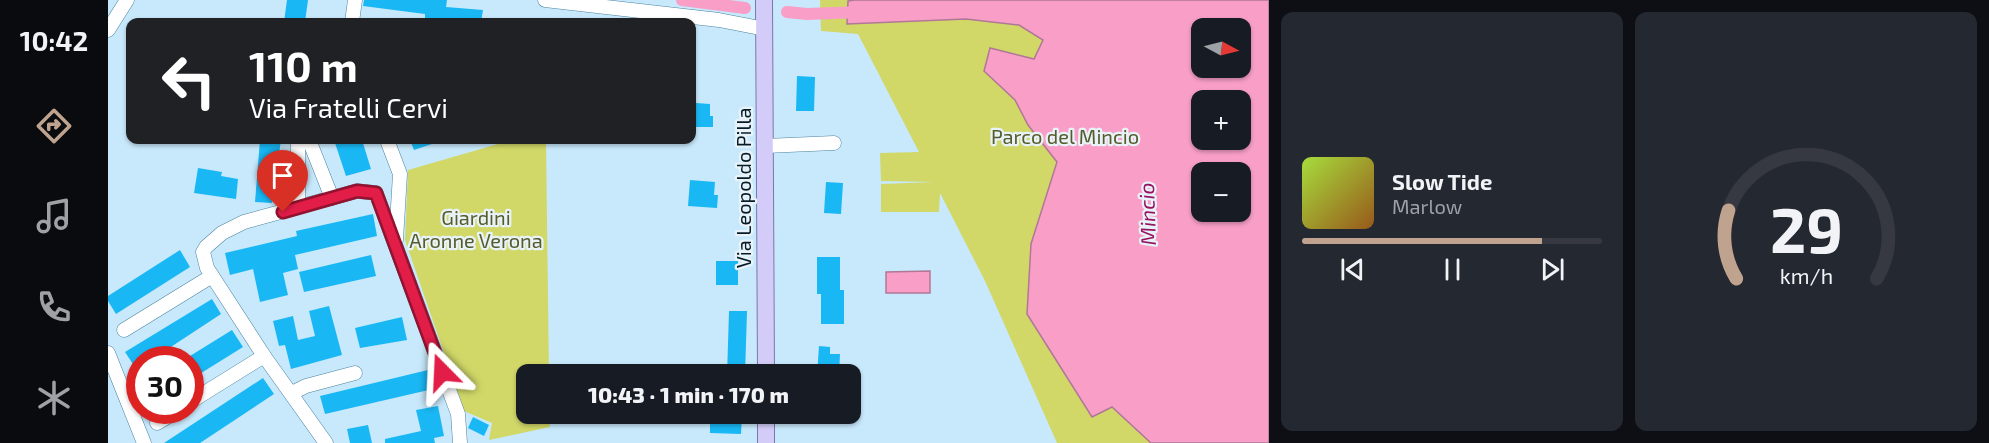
<!DOCTYPE html>
<html lang="it">
<head>
<meta charset="utf-8">
<style>
	body { margin:0; font-family:"Exo 2",sans-serif; background:#242831; color:#f1f3f6; height:100vh; display:flex; flex-direction:column; font-size:22px; white-space:nowrap }
	* { box-sizing:border-box; margin:0 }
	p { font-size:20px; color:#9ea1a6 }
	.icon { flex:none; width:33px; height:33px; fill:none; stroke:currentColor; stroke-width:2; stroke-linecap:round; stroke-linejoin:round }
	.map { position:relative; flex:1; overflow:hidden }
	.panel { display:flex; flex-direction:column; gap:12px; padding:12px; background:#0d0f14; width:720px }
	.panel>* { flex:none }
	.hud { position:absolute; left:18px; top:18px; width:570px; height:126px; border-radius:12px; box-shadow:0 2px 4px #0004; background:#202124; color:#fff; overflow:hidden }
	.needle { width:39px; rotate:97deg }
	.fabs { position:absolute; left:1083px; top:18px; display:grid; gap:12px }
	.fabs a { display:grid; place-items:center; width:60px; height:60px; border-radius:12px; background:#171b24; box-shadow:0 2px 4px #0004; font-size:30px }
	.speed { position:absolute; left:18px; top:346px; display:flex; gap:12px; font-size:30px; font-weight:700; text-align:center }
	.speed>* { display:grid; place-content:center; width:78px; height:78px; border-radius:50%; background:#171b24; box-shadow:0 2px 4px #0004; line-height:1 }
	.speed .limit { border:9px solid #d22; background:#fff; color:#111 }
	.pin { position:absolute; display:grid; place-items:center; width:51px; height:51px; color:#fff; margin:-62px -26px; border-radius:50% 50% 50% 0; rotate:-45deg; box-shadow:0 0 6px #0007 }
	.pin .icon { rotate:45deg }
	.me { position:absolute; width:66px; margin:-33px; rotate:339deg; stroke-linejoin:round; filter:drop-shadow(0 0 4px #0008) }
	.turn { display:flex; align-items:center; gap:21px; height:126px; padding:0 24px; font-size:27px }
	.turn .icon { width:78px; height:78px; stroke-width:2.5 }
	.turn b { display:block; font-size:42px; line-height:51px }
	.panel .card { flex:1; display:flex; flex-direction:column; justify-content:center; gap:9px; min-width:0; padding:0 21px; border-radius:12px; background:#242831 }
	.panel .dial { align-items:center; gap:0 }
	.dial svg { height:156px; overflow:visible; fill:none; stroke:#363941; stroke-width:7; stroke-linecap:round; text-anchor:middle }
	.dial text { fill:#f1f3f6; stroke:none }
	.song { display:flex; align-items:center; gap:18px }
	.cover { width:72px; height:72px; border-radius:9px; background:linear-gradient(135deg,hsl(80 70% 55%),hsl(30 70% 35%)) }
	.played { height:6px; border-radius:3px; background:linear-gradient(90deg,#c0a38e 80%,#363941 80%) }
	.keys { display:flex; justify-content:space-around; direction:ltr }
	.panel .tiles { flex:1; display:grid; gap:12px; grid-template-columns:repeat(2,1fr) }
	.trip { position:absolute; left:408px; top:364px; width:345px; height:60px; border-radius:12px; background:#171b24; box-shadow:0 2px 4px #0004; font-weight:800; line-height:60px; text-align:center }
	main { display:flex; flex:1; min-height:0 }
	.tabs { display:flex; flex-direction:column; width:108px; justify-content:space-around; align-items:center; background:#090b0e; color:#9ea1a6 }
	.tabs .icon { width:42px; height:42px }
	.tabs .active { color:#c0a38e }
	.tabs b { font-size:27px; color:#f1f3f6 }
	.map>svg:first-child { display:block }
	.green { fill:#d1d868; fill-rule:evenodd }
	.water { fill:#f99fc7; stroke:#b07797; stroke-width:1.5; fill-rule:evenodd }
	.lines { fill:none; stroke-linecap:round; stroke-linejoin:round }
	.canal { stroke:#f99fc7; stroke-width:12 }
	.building { fill:#19b8f5 }
	.minor-casing { stroke:#4c839f; stroke-width:15 }
	.major-casing { stroke:#7978ab; stroke-width:18 }
	.minor { stroke:#fff; stroke-width:14 }
	.major { stroke:#d4ccf8; stroke-width:16 }
	.route-casing { stroke:#92132f; stroke-width:15 }
	.route { stroke:#e11d48; stroke-width:10 }
	.labels { text-anchor:middle; stroke-width:4.5; stroke-linejoin:round; paint-order:stroke }
	.park-label { font-size:20px; fill:#575b2a; stroke:#e8f3f9 }
	.street-label { font-size:20px; fill:#051b26; stroke:#e8f3f9 }
	.water-label { font-size:21px; font-style:italic; fill:#981260; stroke:#e8f3f9 }
</style>
</head>
<body>
<main>
<nav class="tabs">
<b>10:42</b>
<svg class="icon active" aria-label="directions" viewBox="0 0 24 24"><path d="M12 3l9 9-9 9-9-9zM9 14v-3h6M13 9l2 2-2 2"/></svg>
<svg class="icon" aria-label="music" viewBox="0 0 24 24"><path d="M9 18V5l10-2v13"/><circle cx="6" cy="18" r="3"/><circle cx="16" cy="16" r="3"/></svg>
<svg class="icon" aria-label="phone" viewBox="0 0 24 24"><path d="M5 4h4l2 5-3 2q2 4 5 5l2-3 5 2v4C11 20 4 13 5 4z"/></svg>
<svg class="icon" aria-label="climate" viewBox="0 0 24 24"><path d="M12 3v18M4 7l16 10M4 17L20 7"/></svg>
</nav>
<div class="map">
<svg width="1161" height="443" viewBox="0 0 1161 443">
	<rect width="100%" height="100%" fill="#c8e9fc"/>
	<g class="green">
		<path d="M712,0H1161V443H949L877,281L832,193L831,212H773V184L826,182L773,181L772,153L811,152L750,34L713,31ZM1094,28H1132V68H1094ZM1094,100H1132V140H1094ZM1094,172H1132V212H1094Z"/>
		<path d="M404,140H438L441,375H418V414H442V427L381,440L384,423L356,411L297,240L300,170Z"/>
	</g>
	<g class="water">
		<path d="M747,0H1161V443H1043L1004,407L984,417L919,314L923,244L949,162L920,125L907,100L876,71L882,48L926,59L935,40L911,25L858,19L739,24L740,1ZM1094,28H1132V68H1094ZM1094,100H1132V140H1094ZM1094,172H1132V212H1094Z"/>
		<path d="M822,271V293H778V272Z"/>
	</g>
	<g class="lines">
		<g class="canal">
			<path d="M574,0L637,8"/>
			<path d="M679,12L699,14L754,12"/>
		</g>
	</g>
	<g class="building">
		<path d="M179,0H200L197,22H176Z"/>
		<path d="M256,0H339L338,7L375,10L373,22H350L317,18V14L255,6Z"/>
		<path d="M689,76L707,77L706,111H688Z"/>
		<path d="M588,103L602,104V116H605V127H584V107H588Z"/>
		<path d="M152,140H173L164,203L147,202Z"/>
		<path d="M226,140H254L263,169L238,176Z"/>
		<path d="M302,140H333V141L306,150Z"/>
		<path d="M90,168L114,172L113,176L130,179L128,199L86,193Z"/>
		<path d="M582,180L607,182L606,195H610L609,208L580,206Z"/>
		<path d="M718,182L735,183L733,214L716,213Z"/>
		<path d="M265,214L269,236L187,255L190,269L175,273L180,295L152,302L145,269L122,275L117,253L189,236L188,231Z"/>
		<path d="M72,250L82,267L8,314L0,301V296Z"/>
		<path d="M263,255L268,276L196,292L191,272Z"/>
		<path d="M709,257H732V290H736V324H713V294H709Z"/>
		<rect x="608" y="261" width="22" height="24"/>
		<path d="M104,299L113,314L43,360H32V375L17,352Z"/>
		<path d="M221,306L234,355L183,369L177,345L171,346L165,321L185,316L190,340L207,336L201,311Z"/>
		<path d="M621,311H639L637,375H619Z"/>
		<path d="M294,317L299,340L252,348L247,328Z"/>
		<path d="M124,330L135,347L82,380V356Z"/>
		<path d="M711,346L722,347V354H732L731,375H709Z"/>
		<path d="M320,370L325,389L217,414L212,396Z"/>
		<path d="M155,378L166,394L92,443H56Z"/>
		<path d="M330,406L336,436L326,438L327,443H277V439L313,431L308,410Z"/>
		<path d="M613,414L634,415L633,434L602,433V422H613Z"/>
		<path d="M365,417L381,425L376,436L360,428Z"/>
		<path d="M260,425L264,443H242L239,429Z"/>
	</g>
	<g class="lines">
		<g class="minor-casing">
			<g id="minor">
				<path d="M437,0L611,20L657,29"/>
				<path d="M244,22L247,0"/>
				<path d="M0,30L19,0"/>
				<path d="M190,140V207"/>
				<path d="M201,140L224,198"/>
				<path d="M279,140L292,174L288,240"/>
				<path d="M657,146L726,143"/>
				<path d="M16,330L104,276"/>
				<path d="M0,353L36,443"/>
				<path d="M184,393L198,386L247,373"/>
				<path d="M82,402L156,356"/>
				<path d="M49,423L69,411"/>
				<path d="M218,443L156,356L99,268L95,252L98,247L114,233L136,222L249,191L268,193L350,414L352,443"/>
			</g>
		</g>
		<g class="major-casing">
			<g id="major">
				<path d="M656,0L658,375"/>
				<path d="M658,414V443"/>
			</g>
		</g>
		<use href="#minor" class="minor"/>
		<use href="#major" class="major"/>
	</g>
	<g class="lines">
		<g class="route-casing">
			<path id="route" d="M175,212L249,191L268,193L334,372"/>
		</g>
		<use href="#route" class="route"/>
	</g>
	<g class="labels">
		<g class="park-label">
			<text x="957" y="144">Parco del Mincio</text>
			<text x="368" y="225">Giardini<tspan x="368" dy="23">Aronne Verona</tspan></text>
		</g>
		<g class="street-label">
			<text transform="translate(636 188) rotate(-90)" y="7">Via Leopoldo Pilla</text>
		</g>
		<g class="water-label">
			<text transform="translate(1040 214) rotate(-92)" y="7">Mincio</text>
		</g>
	</g>
</svg>
<div class="fabs">
<a><svg class="needle" viewBox="-14 -14 28 28"><path d="M0-13l5 13h-10z" fill="#e53935"/><path d="M0 13l5-13h-10z" fill="#9ea1a6"/></svg></a>
<a>+</a>
<a>−</a>
</div>
<div class="speed"><div class="limit">30</div></div>
<div class="pin" style="left:175px;top:212px;background:#d93025"><svg class="icon" aria-label="arrive" viewBox="0 0 24 24"><path d="M6 21V4h12l-3 4 3 4H6"/></svg></div>
<svg class="me" style="left:334px;top:372px" viewBox="-20 -20 40 40"><path d="M0-17L14 15 0 8-14 15z" fill="#e11d48" stroke="#fff" stroke-width="4"/></svg>
<div class="trip">10:43 · 1 min · 170 m</div>
<div class="hud">
<div class="turn"><svg class="icon" aria-label="left" viewBox="0 0 24 24"><path d="M17 20v-9H6M10 6l-5 5 5 5"/></svg><div><b>110 m</b>Via Fratelli Cervi</div></div>
</div>
</div>
<section class="panel">
<div class="tiles">
<div class="card">
<div class="song"><i class="cover"></i><div><b>Slow Tide</b><p>Marlow</p></div></div>
<div class="played"></div>
<div class="keys"><svg class="icon" aria-label="previous" viewBox="0 0 24 24"><path d="M18 5L8 12l10 7zM5 5v14"/></svg><svg class="icon" aria-label="pause" viewBox="0 0 24 24"><path d="M8 5v14M16 5v14"/></svg><svg class="icon" aria-label="next" viewBox="0 0 24 24"><path d="M6 5l10 7-10 7zM19 5v14"/></svg></div>
</div>
<div class="card dial"><svg viewBox="0 0 100 80">
<path d="M14 69A42 42 0 1 1 86 69"/>
<path d="M14 69A42 42 0 0 1 10 34" stroke="#c0a38e"/>
<text x="50" y="56" font-size="32" font-weight="700">29</text>
<text x="50" y="72" font-size="11">km/h</text>
</svg></div>
</div>
</section>
</main>
</body>
</html>
